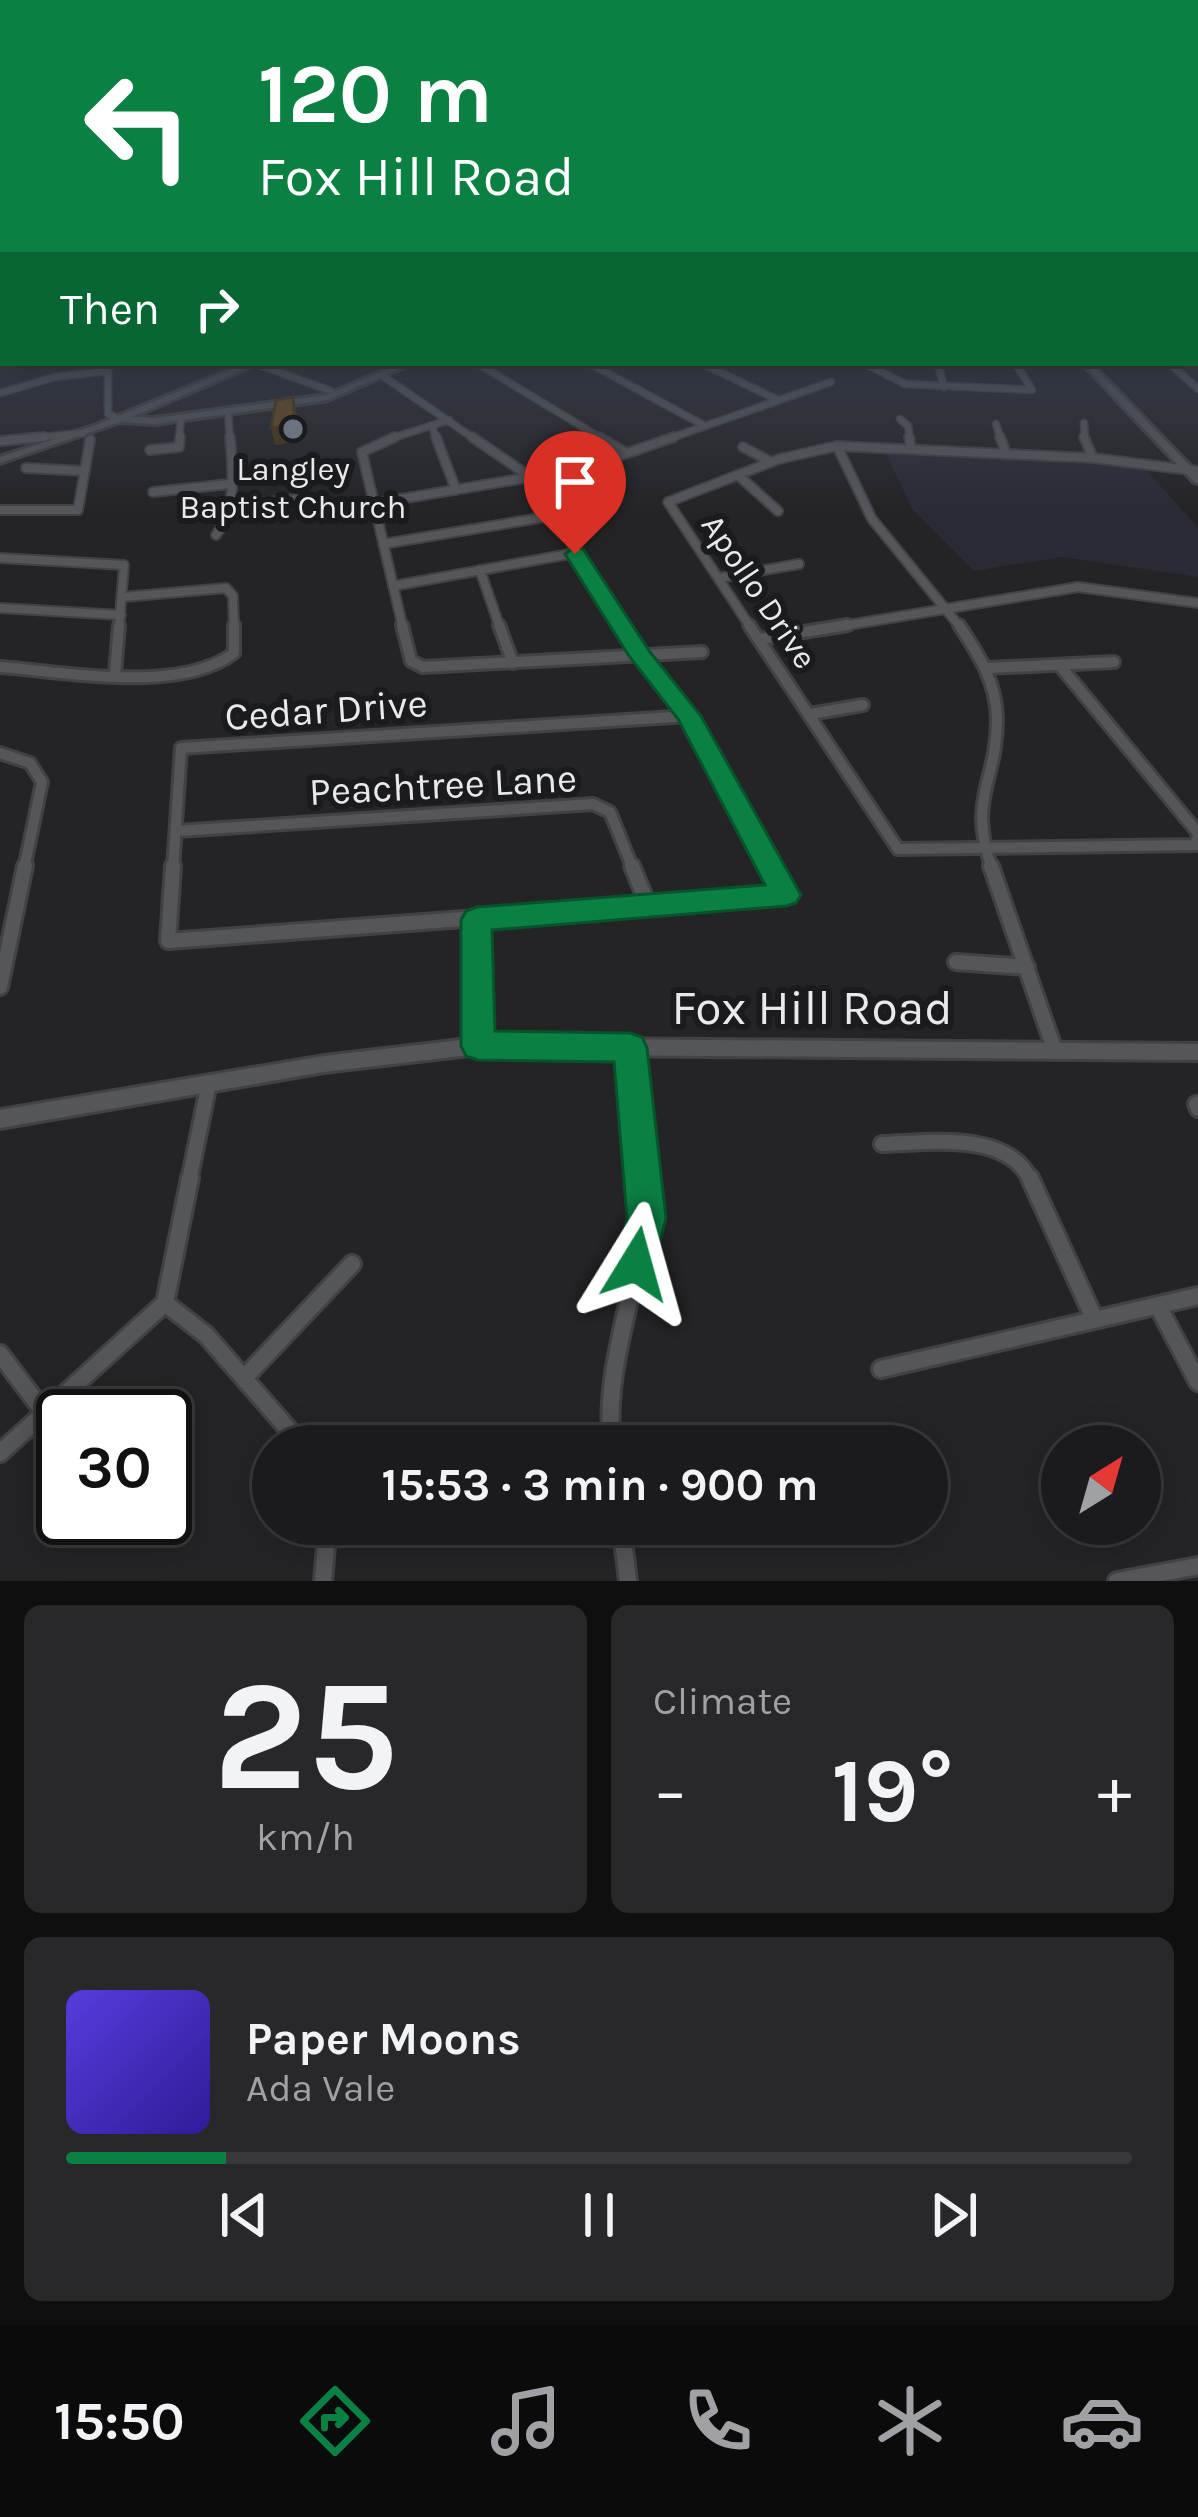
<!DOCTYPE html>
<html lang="en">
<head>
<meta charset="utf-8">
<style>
	body { margin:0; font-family:Karla,sans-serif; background:#28282a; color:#f1f3f6; height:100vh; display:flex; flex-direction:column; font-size:45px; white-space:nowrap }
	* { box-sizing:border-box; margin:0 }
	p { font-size:39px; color:#a0a1a4 }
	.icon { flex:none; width:66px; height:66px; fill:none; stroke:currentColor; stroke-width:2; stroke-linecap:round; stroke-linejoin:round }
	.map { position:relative; height:1581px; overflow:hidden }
	.sheet { display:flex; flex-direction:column; gap:24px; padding:24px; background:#0f0f10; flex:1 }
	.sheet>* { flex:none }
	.top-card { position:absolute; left:0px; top:0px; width:1200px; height:366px; box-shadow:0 6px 30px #0003,0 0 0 3px #39393b; background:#0b8043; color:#fff; overflow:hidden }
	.needle { width:78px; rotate:37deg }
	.controls { position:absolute; left:1041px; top:1425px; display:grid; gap:24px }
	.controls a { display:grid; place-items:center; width:120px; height:120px; border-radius:50%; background:#1b1b1d; box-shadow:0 6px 30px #0003,0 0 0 3px #39393b; font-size:60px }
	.speed { position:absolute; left:36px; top:1389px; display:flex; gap:24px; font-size:60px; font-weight:700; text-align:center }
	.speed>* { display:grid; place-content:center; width:156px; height:156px; border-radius:50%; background:#1b1b1d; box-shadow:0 6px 30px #0003,0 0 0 3px #39393b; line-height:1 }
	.speed .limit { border:6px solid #111; border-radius:18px; background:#fff; color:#111 }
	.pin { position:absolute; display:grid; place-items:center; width:102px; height:102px; color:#fff; margin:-123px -51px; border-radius:50% 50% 50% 0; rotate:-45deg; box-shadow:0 0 12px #0007 }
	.pin .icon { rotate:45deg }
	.me { position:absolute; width:132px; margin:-66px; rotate:8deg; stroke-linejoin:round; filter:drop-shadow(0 0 9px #0008) }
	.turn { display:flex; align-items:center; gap:42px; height:252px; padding:0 60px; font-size:54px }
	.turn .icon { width:156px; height:156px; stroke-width:2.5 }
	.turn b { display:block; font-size:84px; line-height:102px }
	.then { display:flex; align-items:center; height:114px; padding:0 60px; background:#0003; gap:24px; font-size:45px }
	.big { font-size:90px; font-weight:700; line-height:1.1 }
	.sheet .tile { flex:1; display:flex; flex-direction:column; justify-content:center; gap:18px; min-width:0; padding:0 42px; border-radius:18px; background:#28282a }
	.sheet .dial { align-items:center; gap:0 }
	.dial b { font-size:156px; line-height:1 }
	.song { display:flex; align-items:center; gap:36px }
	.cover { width:144px; height:144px; border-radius:18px; background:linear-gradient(135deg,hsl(250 70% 55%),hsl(250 70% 35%)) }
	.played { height:12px; border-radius:6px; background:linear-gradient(90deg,#0b8043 15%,#39393b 15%) }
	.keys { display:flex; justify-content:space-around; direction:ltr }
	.heat { display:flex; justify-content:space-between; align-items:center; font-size:66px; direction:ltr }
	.sheet .tiles { flex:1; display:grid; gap:24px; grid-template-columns:1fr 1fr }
	.tile:last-child { grid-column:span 2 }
	.trip { position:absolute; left:252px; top:1425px; width:696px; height:120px; border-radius:60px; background:#1b1b1d; box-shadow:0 6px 30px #0003,0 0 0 3px #39393b; font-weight:700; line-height:120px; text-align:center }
	.dock { display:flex; height:192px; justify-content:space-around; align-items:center; background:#0b0b0c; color:#a0a1a4 }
	.dock .icon { width:84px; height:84px }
	.dock .on { color:#0b8043 }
	.dock b { font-size:54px; color:#f1f3f6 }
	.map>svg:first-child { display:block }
	.built { fill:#2a2b34 }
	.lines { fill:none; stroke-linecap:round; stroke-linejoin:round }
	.street-far4-casing { stroke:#424245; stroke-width:9 }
	.street-far3-casing { stroke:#424245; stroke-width:12 }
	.street-far2-casing { stroke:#424245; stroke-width:16 }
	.street-far1-casing { stroke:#424245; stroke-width:20 }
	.street-casing { stroke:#424245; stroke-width:22 }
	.secondary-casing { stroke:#424245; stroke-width:6 }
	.street-far4 { stroke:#55565a; stroke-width:6 }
	.street-far3 { stroke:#55565a; stroke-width:8 }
	.street-far2 { stroke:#55565a; stroke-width:10 }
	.street-far1 { stroke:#55565a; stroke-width:14 }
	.street { stroke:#55565a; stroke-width:16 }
	.secondary { fill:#55565a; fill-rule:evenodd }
	.shaded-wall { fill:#4a3412 }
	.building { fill:#6a4a19; stroke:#4a3412; stroke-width:3 }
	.route { fill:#0b8043; stroke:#07532c; stroke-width:3 }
	.worship-dot { fill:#6b7280; stroke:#1a1b1e; stroke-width:4.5 }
	.labels { text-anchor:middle; stroke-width:12; stroke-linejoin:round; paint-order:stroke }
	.far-poi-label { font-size:33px; fill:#e9e9eb; stroke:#1a1b1e }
	.far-street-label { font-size:33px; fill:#e9e9eb; stroke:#1a1b1e }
	.street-label { font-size:39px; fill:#e9e9eb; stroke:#1a1b1e }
	.near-street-label { font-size:48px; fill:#e9e9eb; stroke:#1a1b1e }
</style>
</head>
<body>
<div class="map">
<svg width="1198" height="1581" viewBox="0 0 1198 1581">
	<rect width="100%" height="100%" fill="#242427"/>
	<path class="built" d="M885,451L1143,467L1198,527V577L1062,557L974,571L912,509Z"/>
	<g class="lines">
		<g class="street-far4-casing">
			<g id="street-far4">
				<path d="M108,363V414L119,419"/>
				<path d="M254,363L331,391"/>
				<path d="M477,363L604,440"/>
				<path d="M589,363L705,426"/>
				<path d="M701,363L778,400"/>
				<path d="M864,363L905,384L1032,390L1015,363"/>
				<path d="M938,363L944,387"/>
				<path d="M1169,363L1198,389"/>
				<path d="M383,376L476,440"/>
				<path d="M0,393L55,377L107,371"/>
				<path d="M228,411L230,440"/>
				<path d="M900,419L908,426L910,440"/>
				<path d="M1084,423L1085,440"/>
				<path d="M996,424L1001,440"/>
				<path d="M432,426L437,440"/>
				<path d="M13,440L83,433"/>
				<path d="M179,440L181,418"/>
				<path d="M386,440L449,420"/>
				<path d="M665,440L831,382"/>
			</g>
		</g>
		<g class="street-far3-casing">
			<g id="street-far3">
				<path d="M395,437L362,452L403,628"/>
				<path d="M436,437L456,490"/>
				<path d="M472,437L532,478L624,628"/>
				<path d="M599,437L626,453"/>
				<path d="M909,437L911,448"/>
				<path d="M1000,437L1006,453"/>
				<path d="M1084,437L1093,458"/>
				<path d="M0,441L44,437"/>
				<path d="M837,446L872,519L961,628"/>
				<path d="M743,447L771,462"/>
				<path d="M150,450L179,447L180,437"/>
				<path d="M26,468L85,471"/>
				<path d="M738,475L778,511"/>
				<path d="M153,492L230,484"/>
				<path d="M371,504L584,468L674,437"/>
				<path d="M230,506L306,498"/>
				<path d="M0,510H78L90,440"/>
				<path d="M216,535C237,506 233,471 230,437"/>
				<path d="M383,544L552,516"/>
				<path d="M0,558L124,565L119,628"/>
				<path d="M480,570L500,628"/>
				<path d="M719,578L799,564"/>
				<path d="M393,586L575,553"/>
				<path d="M123,597L226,588L233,596L234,628"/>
				<path d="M0,608L121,615"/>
				<path d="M751,628L668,502L779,459L837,446L1093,458L1198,471"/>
				<path d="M830,628L1078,587L1198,603"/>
			</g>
		</g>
		<g class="street-far2-casing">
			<g id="street-far2">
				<path d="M402,625L411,661L423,667L702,652"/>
				<path d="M499,625L513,663"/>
				<path d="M622,625L689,716"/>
				<path d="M749,625L898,849L1196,845L1198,833L1061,667"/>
				<path d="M959,625C979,655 997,683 997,720C997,783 967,797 992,869"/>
				<path d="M760,639L848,625"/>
				<path d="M0,667C65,672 180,694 234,653V625"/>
				<path d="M988,668L1114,662"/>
				<path d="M115,674L119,625"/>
				<path d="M810,714L863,705"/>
				<path d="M689,716L772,869"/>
				<path d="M0,753L30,763L42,782L24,869"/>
				<path d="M177,831L593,804L610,812L633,869"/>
				<path d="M173,869L181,748L689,716"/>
			</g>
		</g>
		<g class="street-far1-casing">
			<g id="street-far1">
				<path d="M173,866L168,941L786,895L771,866"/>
				<path d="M632,866L648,905"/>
				<path d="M991,866L1055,1051"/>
				<path d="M477,920L478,1046"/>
				<path d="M956,962L1027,967"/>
				<path d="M0,987L25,866"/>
				<path d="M630,1047L643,1181"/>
				<path d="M1196,1104L1198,1109"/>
				<path d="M882,1144C928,1143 1008,1130 1031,1181"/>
				<path d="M189,1181L209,1083"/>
			</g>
		</g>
		<g class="street-casing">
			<g id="street">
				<path d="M1030,1178L1094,1318"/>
				<path d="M165,1303L190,1178"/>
				<path d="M165,1303L206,1335L303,1446"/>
				<path d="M1158,1306L1198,1382"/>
				<path d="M0,1354L44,1412"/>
				<path d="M881,1369L1198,1296"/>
				<path d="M245,1377L352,1264"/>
				<path d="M612,1446C601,1355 651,1269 642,1178"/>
				<path d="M0,1453L165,1303"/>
				<path d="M621,1524L628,1581"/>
				<path d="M323,1581L328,1524"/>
				<path d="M1117,1581L1198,1566"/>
			</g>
		</g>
		<g class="secondary-casing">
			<g id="secondary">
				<path d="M247,363H259L132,417L155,418L326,395L402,363H413L328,400L155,424L120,422L0,463V457L96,425Z"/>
				<path d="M1082,363H1091L1198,474V483L1194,482Z"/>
				<path d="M478,1038L1198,1044V1060L478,1054L324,1072L0,1128V1110L324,1056Z"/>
			</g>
		</g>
		<use href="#street-far4" class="street-far4"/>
		<use href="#street-far3" class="street-far3"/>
		<use href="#street-far2" class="street-far2"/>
		<use href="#street-far1" class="street-far1"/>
		<use href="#street" class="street"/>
		<use href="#secondary" class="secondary"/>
	</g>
	<path class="shaded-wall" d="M293,397L297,414L298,442L275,445L271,428Z"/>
	<path class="building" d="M293,397L295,425L271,428L276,400Z"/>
	<linearGradient id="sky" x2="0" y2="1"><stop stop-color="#141415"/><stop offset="0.57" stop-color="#3f4552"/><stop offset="1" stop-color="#3f4552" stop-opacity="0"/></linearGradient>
	<rect width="1198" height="514" fill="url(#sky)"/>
	<path class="route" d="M575,547L583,549L650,652L701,716L801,895L796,903L786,906L492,930L495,1031L630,1033L642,1037L647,1048L666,1218L651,1278L636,1284L622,1278L616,1264L627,1218L614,1062L478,1060L466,1056L461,1046V920L466,911L477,907L765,885L678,719L629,656L565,554Z"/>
	<circle class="worship-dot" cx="293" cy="429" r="12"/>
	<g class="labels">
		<g class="far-poi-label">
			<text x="293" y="480">Langley<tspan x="293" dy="38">Baptist Church</tspan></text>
		</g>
		<g class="far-street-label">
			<text transform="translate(760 591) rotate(56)" y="12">Apollo Drive</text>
		</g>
		<g class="street-label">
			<text transform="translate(326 709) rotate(-4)" y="14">Cedar Drive</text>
			<text transform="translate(443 784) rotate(-3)" y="14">Peachtree Lane</text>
		</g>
		<g class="near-street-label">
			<text x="812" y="1024">Fox Hill Road</text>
		</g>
	</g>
</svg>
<div class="controls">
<a><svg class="needle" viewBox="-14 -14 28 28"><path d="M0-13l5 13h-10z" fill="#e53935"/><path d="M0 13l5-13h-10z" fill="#a0a1a4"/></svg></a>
</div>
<div class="speed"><div class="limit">30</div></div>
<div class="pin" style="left:575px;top:554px;background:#d93025"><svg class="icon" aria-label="arrive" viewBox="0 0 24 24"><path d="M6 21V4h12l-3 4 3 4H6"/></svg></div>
<svg class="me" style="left:636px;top:1264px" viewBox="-20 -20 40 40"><path d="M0-17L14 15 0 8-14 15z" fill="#0b8043" stroke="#fff" stroke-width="4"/></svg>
<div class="trip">15:53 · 3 min · 900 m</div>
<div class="top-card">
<div class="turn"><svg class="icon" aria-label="left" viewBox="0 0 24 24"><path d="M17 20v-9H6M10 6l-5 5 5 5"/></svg><div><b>120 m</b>Fox Hill Road</div></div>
<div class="then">Then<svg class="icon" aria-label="right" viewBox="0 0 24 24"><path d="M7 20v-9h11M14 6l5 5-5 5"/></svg></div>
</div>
</div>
<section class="sheet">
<div class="tiles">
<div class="tile dial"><b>25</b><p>km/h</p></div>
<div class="tile"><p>Climate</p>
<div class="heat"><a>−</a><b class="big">19°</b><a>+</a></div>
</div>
<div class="tile">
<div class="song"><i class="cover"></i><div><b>Paper Moons</b><p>Ada Vale</p></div></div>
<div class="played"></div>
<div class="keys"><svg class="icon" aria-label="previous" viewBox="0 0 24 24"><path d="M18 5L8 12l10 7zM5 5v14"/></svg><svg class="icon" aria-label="pause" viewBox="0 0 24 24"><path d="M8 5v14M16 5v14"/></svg><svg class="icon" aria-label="next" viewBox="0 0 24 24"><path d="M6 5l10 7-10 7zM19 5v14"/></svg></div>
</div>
</div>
</section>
<nav class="dock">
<b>15:50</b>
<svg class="icon on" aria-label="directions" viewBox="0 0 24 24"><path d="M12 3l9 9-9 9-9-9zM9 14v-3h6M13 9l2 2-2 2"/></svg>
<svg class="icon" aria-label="music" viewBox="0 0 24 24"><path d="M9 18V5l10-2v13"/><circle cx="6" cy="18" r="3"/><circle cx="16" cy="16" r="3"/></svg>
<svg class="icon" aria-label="phone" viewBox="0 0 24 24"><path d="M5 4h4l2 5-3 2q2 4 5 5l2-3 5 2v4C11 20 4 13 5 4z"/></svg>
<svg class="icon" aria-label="climate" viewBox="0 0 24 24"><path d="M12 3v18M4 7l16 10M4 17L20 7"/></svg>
<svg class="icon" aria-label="car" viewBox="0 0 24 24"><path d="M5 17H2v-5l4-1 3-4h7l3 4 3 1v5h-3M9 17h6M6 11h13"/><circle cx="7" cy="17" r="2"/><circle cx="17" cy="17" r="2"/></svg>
</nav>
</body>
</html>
